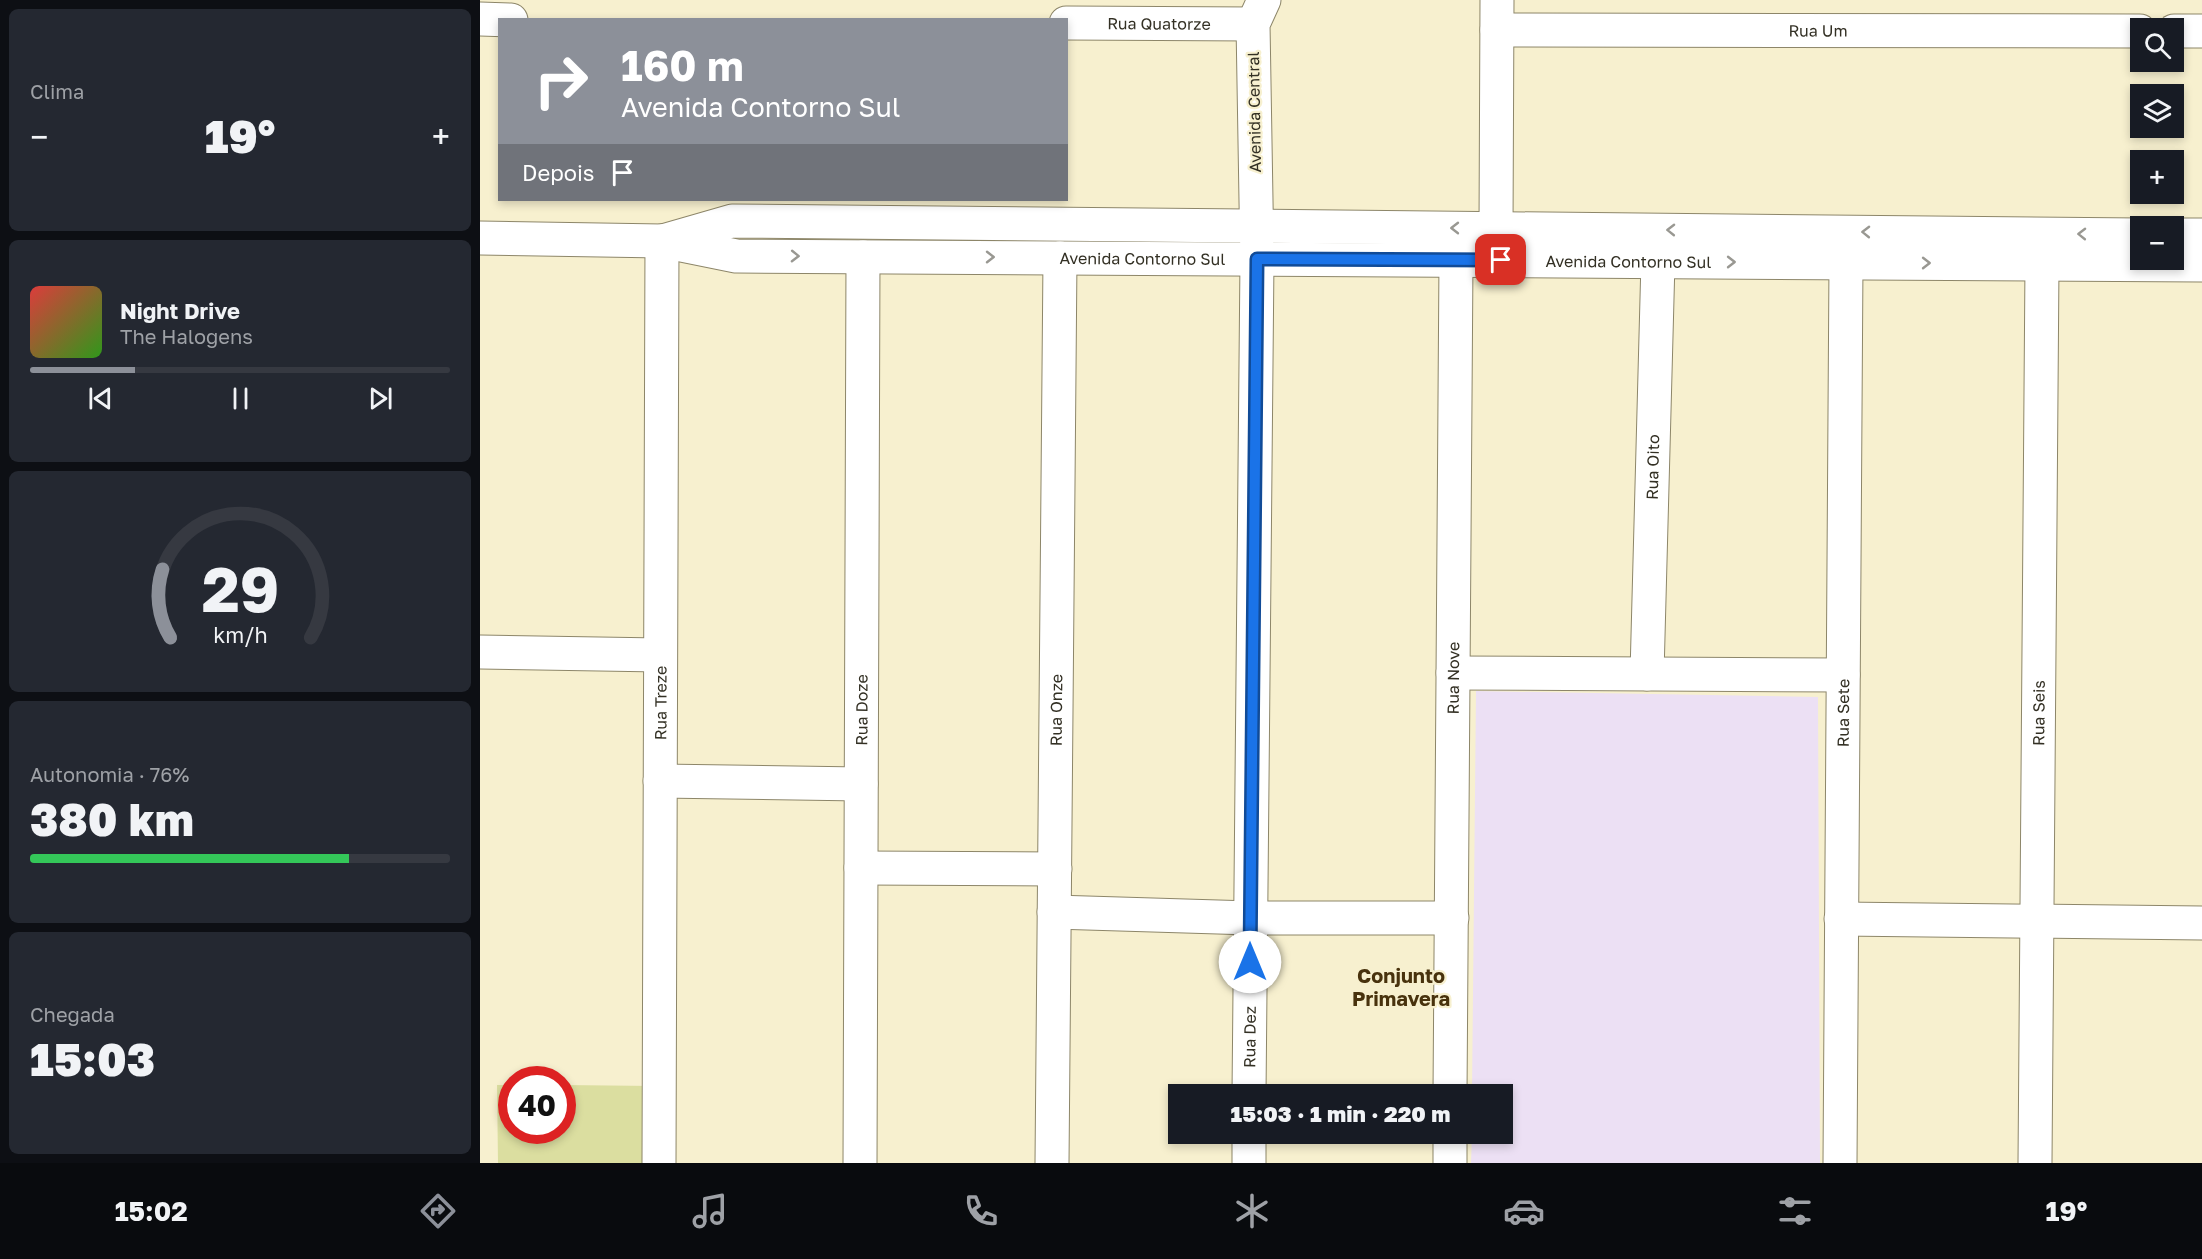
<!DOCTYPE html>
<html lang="pt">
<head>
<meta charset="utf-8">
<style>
	body { margin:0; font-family:"Golos Text",sans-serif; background:#242831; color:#f1f3f6; height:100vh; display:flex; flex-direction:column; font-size:22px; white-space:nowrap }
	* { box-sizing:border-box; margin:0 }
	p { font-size:20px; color:#9ea1a6 }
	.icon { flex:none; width:33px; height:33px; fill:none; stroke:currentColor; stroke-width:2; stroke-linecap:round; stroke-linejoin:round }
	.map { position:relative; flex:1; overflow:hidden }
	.side { display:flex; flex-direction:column; gap:9px; padding:9px; background:#0d0f14; width:480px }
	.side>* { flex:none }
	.hud { position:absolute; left:18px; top:18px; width:570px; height:183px; border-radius:0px; box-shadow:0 3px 9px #0003; background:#8c9099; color:#fff; overflow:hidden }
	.buttons { position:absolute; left:1650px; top:18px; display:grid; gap:12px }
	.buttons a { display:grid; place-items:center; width:54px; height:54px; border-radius:0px; background:#171b24; box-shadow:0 3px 9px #0003; font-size:30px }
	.speed { position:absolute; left:18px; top:1066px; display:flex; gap:12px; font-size:30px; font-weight:700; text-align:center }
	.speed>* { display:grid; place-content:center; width:78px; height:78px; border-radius:50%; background:#171b24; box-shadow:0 3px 9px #0003; line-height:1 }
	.speed .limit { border:9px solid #d22; background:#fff; color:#111 }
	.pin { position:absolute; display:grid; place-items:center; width:51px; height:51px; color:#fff; margin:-26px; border-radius:12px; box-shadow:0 3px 9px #0006 }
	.me { position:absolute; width:66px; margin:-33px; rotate:0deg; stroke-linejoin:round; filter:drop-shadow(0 0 4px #0008) }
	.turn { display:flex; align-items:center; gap:21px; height:126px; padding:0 24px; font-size:27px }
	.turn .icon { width:78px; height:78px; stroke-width:2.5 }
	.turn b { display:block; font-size:42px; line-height:51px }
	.then { display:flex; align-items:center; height:57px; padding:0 24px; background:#0003; gap:12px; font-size:22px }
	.big { font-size:45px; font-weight:800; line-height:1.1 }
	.side .widget { flex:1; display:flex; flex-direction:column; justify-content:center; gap:9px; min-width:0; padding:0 21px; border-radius:9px; background:#242831 }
	.side .dial { align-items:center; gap:0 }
	.dial svg { height:156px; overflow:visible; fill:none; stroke:#363941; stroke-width:7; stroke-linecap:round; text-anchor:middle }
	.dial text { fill:#f1f3f6; stroke:none }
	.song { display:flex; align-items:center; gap:18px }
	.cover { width:72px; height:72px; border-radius:9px; background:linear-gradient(135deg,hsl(0 70% 55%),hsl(110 70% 35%)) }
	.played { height:6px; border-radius:3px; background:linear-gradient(90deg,#8c9099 25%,#363941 25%) }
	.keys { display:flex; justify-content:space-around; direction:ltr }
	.heat { display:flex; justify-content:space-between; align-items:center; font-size:33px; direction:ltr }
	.charge { height:9px; border-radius:4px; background:linear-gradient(90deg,#34c759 76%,#363941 0) }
	.trip { position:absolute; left:688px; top:1084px; width:345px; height:60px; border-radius:0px; background:#171b24; box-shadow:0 3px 9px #0003; font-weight:800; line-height:60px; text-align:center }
	.tab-bar { display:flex; height:96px; justify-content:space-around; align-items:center; background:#090b0e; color:#9ea1a6 }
	.tab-bar .icon { width:42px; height:42px }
	.tab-bar .selected { color:#8c9099 }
	.tab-bar b { font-size:27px; color:#f1f3f6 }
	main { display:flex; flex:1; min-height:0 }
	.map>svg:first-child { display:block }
	.education { fill:#ece0f4 }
	.green { fill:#dbdea0 }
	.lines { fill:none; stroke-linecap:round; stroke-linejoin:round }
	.street-casing { stroke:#8d8669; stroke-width:35 }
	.secondary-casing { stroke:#8d8669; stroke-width:35 }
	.street { stroke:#fff; stroke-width:33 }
	.secondary { stroke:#fff; stroke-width:33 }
	.oneway { stroke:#999892 }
	.route-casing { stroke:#114b97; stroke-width:15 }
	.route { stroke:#1a73e8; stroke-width:10 }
	.labels { text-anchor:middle; stroke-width:4.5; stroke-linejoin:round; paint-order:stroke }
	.street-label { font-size:16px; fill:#333024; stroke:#f7f0cf }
	.quarter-label { font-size:20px; font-weight:bold; fill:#48320d; stroke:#f7f0cf }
</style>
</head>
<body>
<main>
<section class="side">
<div class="widget"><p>Clima</p>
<div class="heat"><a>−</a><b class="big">19°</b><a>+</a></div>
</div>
<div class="widget">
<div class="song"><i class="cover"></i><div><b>Night Drive</b><p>The Halogens</p></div></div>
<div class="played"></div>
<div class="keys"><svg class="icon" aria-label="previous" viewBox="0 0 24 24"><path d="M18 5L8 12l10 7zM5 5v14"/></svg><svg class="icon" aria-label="pause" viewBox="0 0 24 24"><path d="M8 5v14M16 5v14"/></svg><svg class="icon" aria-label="next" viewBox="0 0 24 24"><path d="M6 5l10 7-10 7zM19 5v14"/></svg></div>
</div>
<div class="widget dial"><svg viewBox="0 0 100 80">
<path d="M14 69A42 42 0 1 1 86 69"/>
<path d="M14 69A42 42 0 0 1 10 34" stroke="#8c9099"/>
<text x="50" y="56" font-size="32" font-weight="700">29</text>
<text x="50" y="72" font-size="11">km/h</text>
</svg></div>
<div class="widget"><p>Autonomia · 76%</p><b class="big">380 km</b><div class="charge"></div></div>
<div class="widget"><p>Chegada</p><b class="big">15:03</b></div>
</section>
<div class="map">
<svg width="1722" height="1163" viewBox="0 0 1722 1163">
	<rect width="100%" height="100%" fill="#f7f0cf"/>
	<path class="education" d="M996,691L1338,697L1340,1163H991L992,1134H1023V1095H992Z"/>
	<path class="green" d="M17,1085H31L32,1131H82L83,1085L175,1086L173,1163H18Z"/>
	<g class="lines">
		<g class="street-casing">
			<g id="street">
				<path d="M0,19L31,20"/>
				<path id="s1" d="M586,23L773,24"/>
				<path id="s2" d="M1017,30L1660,31"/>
				<path d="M1694,31H1722"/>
				<path d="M1016,228L1017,0"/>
				<path d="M0,652L180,655"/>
				<path d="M973,673L1363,675"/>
				<path id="s3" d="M1167,674L1178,261"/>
				<path d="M180,781L381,784"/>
				<path d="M381,868L575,869"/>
				<path d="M574,912L771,918H972"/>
				<path d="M1361,919L1722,923"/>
				<path id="s4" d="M970,1095L976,260"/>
				<path id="s5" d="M179,1163L182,241"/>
				<path id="s6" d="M380,1163L383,257"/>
				<path id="s7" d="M572,1163L580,258"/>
				<path d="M970,1163V1134"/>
				<path id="s8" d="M1360,1163L1366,263"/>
				<path id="s9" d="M1555,1163L1562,264"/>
			</g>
		</g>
		<g class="secondary-casing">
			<g id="secondary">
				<path d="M1694,235H1722"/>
				<path id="s10" d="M0,238L182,241L256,256L1722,265"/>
				<path d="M186,240L252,221L1660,235"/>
				<path id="s11" d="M769,1095L777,259L773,24L784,0"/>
				<path d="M769,1163V1134"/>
			</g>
		</g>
		<use href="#street" class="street"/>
		<use href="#secondary" class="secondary"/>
	</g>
	<defs><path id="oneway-chevron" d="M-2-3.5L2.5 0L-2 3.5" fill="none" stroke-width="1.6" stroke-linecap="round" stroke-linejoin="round" transform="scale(1.5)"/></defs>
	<g class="oneway">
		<use href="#oneway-chevron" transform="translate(975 228) rotate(-180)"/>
		<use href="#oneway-chevron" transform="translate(1191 230) rotate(-179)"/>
		<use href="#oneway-chevron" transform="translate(1386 232) rotate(-179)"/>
		<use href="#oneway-chevron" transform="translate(1602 234) rotate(-179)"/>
		<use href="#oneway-chevron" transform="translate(315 256) rotate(1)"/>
		<use href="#oneway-chevron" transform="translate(510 257)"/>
		<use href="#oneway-chevron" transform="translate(1251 262)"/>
		<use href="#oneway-chevron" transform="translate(1446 263)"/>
	</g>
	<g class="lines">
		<g class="route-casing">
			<path id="route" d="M770,962L777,259L1021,260"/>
		</g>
		<use href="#route" class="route"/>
	</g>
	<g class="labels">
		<g class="street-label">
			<text dy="6" stroke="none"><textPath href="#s1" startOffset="93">Rua Quatorze</textPath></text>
			<text dy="6" stroke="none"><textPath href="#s2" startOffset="321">Rua Um</textPath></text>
			<text transform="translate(774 112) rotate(-91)" y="6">Avenida Central</text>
			<text dy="6" stroke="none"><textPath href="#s10" startOffset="664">Avenida Contorno Sul</textPath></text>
			<text dy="6" stroke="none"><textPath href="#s10" startOffset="1150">Avenida Contorno Sul</textPath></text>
			<text dy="6" stroke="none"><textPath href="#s3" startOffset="207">Rua Oito</textPath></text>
			<text dy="6" stroke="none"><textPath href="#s4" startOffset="417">Rua Nove</textPath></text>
			<text dy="6" stroke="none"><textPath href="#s5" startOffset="460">Rua Treze</textPath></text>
			<text dy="6" stroke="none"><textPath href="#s6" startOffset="453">Rua Doze</textPath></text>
			<text dy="6" stroke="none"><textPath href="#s7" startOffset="453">Rua Onze</textPath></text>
			<text dy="6" stroke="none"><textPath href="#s8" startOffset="450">Rua Sete</textPath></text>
			<text dy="6" stroke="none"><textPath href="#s9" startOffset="450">Rua Seis</textPath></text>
			<text dy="6" stroke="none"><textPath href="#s11" startOffset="58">Rua Dez</textPath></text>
		</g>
		<g class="quarter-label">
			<text x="921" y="983">Conjunto<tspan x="921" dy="23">Primavera</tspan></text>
		</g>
	</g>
</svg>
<div class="buttons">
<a><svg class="icon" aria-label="search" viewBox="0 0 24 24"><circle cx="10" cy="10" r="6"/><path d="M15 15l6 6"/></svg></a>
<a><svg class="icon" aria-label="layers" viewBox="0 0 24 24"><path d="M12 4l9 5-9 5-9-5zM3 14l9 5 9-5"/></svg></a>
<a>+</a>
<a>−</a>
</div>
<div class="speed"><div class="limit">40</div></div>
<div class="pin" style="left:1021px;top:260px;background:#d93025"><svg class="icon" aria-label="arrive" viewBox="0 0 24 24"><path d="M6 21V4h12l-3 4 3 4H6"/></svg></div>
<svg class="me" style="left:770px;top:962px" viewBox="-20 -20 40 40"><circle r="19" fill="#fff"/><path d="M0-13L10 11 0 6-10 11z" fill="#1a73e8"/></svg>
<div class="trip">15:03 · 1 min · 220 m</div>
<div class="hud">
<div class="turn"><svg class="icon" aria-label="right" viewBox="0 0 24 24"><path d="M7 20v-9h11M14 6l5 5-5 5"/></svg><div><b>160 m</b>Avenida Contorno Sul</div></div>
<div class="then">Depois<svg class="icon" aria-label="arrive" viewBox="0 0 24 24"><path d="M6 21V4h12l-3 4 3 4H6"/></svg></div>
</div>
</div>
</main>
<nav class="tab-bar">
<b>15:02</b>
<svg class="icon selected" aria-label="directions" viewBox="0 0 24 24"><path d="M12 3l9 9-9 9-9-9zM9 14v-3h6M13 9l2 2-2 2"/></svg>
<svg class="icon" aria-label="music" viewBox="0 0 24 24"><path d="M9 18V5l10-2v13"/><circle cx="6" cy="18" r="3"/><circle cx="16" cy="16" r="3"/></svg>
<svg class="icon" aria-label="phone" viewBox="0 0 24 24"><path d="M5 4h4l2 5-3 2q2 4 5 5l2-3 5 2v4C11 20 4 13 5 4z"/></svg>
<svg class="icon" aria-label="climate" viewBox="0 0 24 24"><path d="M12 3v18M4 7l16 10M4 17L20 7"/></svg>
<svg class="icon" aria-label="car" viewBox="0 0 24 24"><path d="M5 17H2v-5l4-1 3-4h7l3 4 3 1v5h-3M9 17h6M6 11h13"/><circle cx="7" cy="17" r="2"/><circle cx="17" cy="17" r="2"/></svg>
<svg class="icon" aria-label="filters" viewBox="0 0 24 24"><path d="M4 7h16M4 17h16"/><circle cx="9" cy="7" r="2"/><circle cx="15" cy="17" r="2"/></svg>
<b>19°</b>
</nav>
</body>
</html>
